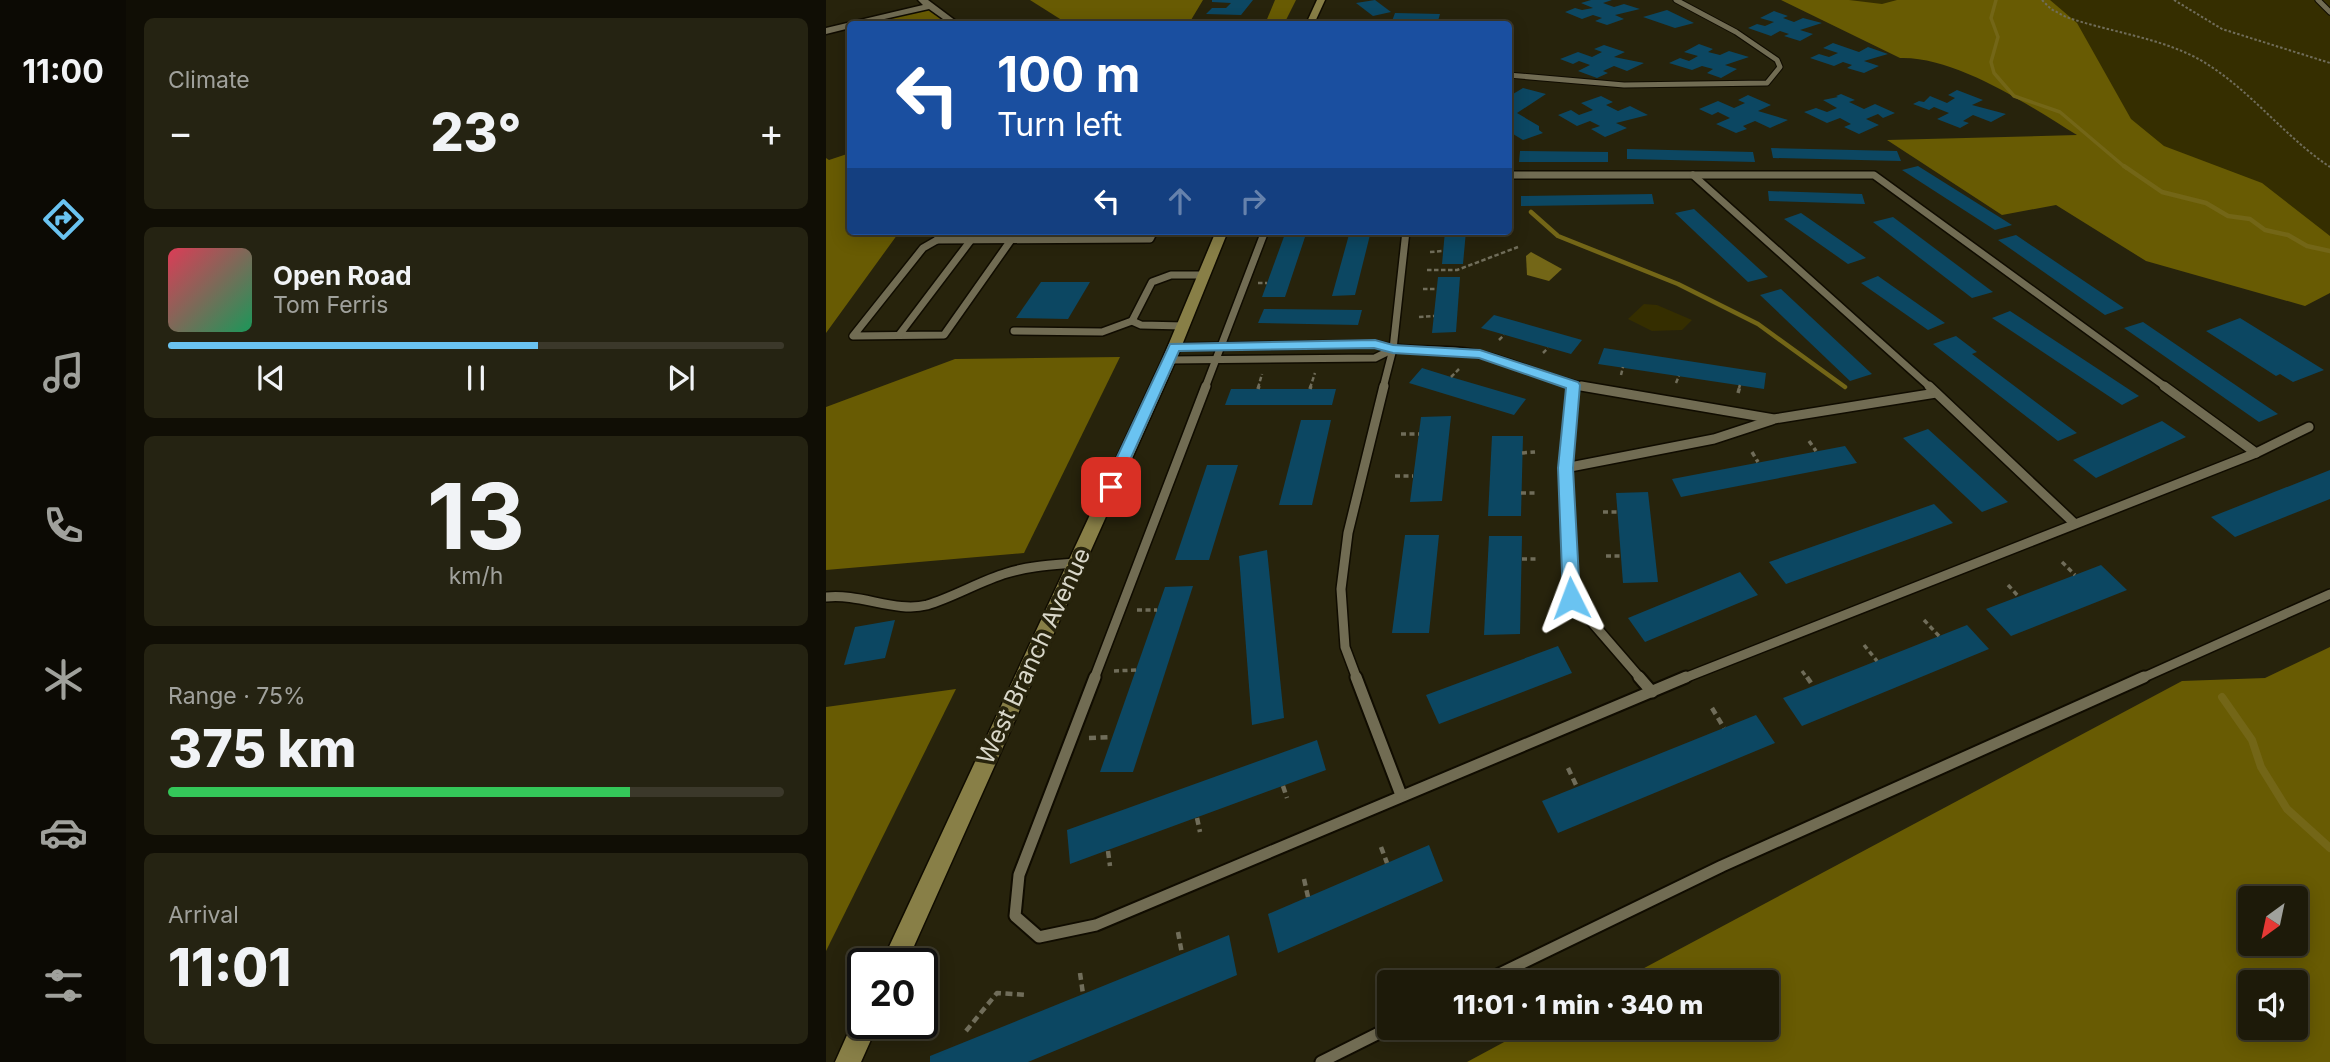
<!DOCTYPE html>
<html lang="en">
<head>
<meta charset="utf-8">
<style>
	body { margin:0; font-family:Inter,sans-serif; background:#252312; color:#f1f3f6; height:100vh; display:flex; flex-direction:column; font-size:26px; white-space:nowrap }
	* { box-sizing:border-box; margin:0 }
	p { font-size:23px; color:#a0a19c }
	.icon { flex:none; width:38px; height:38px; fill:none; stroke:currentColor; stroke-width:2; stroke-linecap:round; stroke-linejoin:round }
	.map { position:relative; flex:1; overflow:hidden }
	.sheet { display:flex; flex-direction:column; gap:18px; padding:18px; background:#100e05; width:700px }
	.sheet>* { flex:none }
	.hud { position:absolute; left:21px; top:21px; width:665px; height:214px; border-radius:7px; box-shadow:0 4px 18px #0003,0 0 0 2px #3b382a; background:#1a4fa0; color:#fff; overflow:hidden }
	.needle { width:46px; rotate:213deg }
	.buttons { position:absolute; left:1412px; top:886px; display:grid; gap:14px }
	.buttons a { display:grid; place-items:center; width:70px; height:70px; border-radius:7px; background:#1d1a09; box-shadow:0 4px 18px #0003,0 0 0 2px #3b382a; font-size:35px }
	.speed { position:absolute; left:21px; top:948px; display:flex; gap:14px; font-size:35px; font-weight:700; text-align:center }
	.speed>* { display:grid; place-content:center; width:91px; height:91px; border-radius:50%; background:#1d1a09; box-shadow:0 4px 18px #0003,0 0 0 2px #3b382a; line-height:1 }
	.speed .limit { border:4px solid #111; border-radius:10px; background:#fff; color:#111 }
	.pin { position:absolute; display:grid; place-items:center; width:60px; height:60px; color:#fff; margin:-30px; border-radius:14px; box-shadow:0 4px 10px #0006 }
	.me { position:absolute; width:77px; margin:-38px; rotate:357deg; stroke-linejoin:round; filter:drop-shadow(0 0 5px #0008) }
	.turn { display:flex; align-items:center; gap:24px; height:147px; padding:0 35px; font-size:32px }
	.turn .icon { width:91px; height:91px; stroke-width:2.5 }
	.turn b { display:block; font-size:49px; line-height:60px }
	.lanes { display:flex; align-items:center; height:66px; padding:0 35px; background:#0003; justify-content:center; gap:35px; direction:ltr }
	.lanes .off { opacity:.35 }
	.big { font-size:52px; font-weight:800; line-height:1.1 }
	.sheet .tile { flex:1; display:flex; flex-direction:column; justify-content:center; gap:10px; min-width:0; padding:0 24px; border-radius:10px; background:#252312 }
	.sheet .dial { align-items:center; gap:0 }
	.dial b { font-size:91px; line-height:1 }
	.song { display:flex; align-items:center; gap:21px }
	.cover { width:84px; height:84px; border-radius:10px; background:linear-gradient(135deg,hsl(350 70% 55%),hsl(150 70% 35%)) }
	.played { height:7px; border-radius:4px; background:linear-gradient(90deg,#6ac3f1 60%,#3b382a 60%) }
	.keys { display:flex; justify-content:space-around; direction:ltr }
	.heat { display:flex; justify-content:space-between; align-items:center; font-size:38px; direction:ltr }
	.charge { height:10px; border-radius:5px; background:linear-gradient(90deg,#34c759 75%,#3b382a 0) }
	.trip { position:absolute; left:551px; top:970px; width:402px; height:70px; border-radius:7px; background:#1d1a09; box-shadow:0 4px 18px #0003,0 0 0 2px #3b382a; font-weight:800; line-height:70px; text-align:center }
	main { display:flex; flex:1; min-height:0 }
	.tab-bar { display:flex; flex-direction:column; width:126px; justify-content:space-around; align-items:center; background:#0c0a04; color:#a0a19c }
	.tab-bar .icon { width:49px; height:49px }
	.tab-bar .active { color:#6ac3f1 }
	.tab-bar b { font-size:32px; color:#f1f3f6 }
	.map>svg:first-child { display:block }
	.green { fill:#352e00 }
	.forest { fill:#685b03; fill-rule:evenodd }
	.water { fill:#736617 }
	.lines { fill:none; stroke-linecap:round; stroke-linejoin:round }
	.stream-far2 { stroke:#736617; stroke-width:3.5 }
	.stream-far1 { stroke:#736617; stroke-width:4.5 }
	.stream { stroke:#736617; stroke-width:8 }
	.building { fill:#0c4762 }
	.lane-far3-casing { stroke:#100c00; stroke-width:7 }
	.lane-far2-casing { stroke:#100c00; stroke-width:10 }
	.lane-far1-casing { stroke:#100c00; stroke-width:12 }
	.lane-casing { stroke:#100c00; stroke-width:15 }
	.street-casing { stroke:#100c00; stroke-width:3 }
	.secondary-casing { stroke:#100c00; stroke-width:3 }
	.path-far3 { stroke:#706d5a; stroke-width:2; stroke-dasharray:2.5 2; stroke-linecap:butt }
	.path-far2 { stroke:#706d5a; stroke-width:2.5; stroke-dasharray:4.5 2.5; stroke-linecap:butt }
	.path-far1 { stroke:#706d5a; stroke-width:3.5; stroke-dasharray:5 3.5; stroke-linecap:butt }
	.path { stroke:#706d5a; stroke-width:4.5; stroke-dasharray:7 4.5; stroke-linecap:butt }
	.lane-far3 { stroke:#716c53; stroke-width:5 }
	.lane-far2 { stroke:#716c53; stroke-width:7 }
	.lane-far1 { stroke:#716c53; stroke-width:9 }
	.lane { stroke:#716c53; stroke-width:11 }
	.street { fill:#716c53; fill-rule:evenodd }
	.secondary { fill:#887f47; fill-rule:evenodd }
	.route { fill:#6ac3f1; stroke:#457f9d; stroke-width:2 }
	.labels { text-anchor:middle; stroke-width:7; stroke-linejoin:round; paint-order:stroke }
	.street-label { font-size:24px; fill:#d9d7c9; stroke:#27230c }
</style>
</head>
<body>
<main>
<nav class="tab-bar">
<b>11:00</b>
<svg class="icon active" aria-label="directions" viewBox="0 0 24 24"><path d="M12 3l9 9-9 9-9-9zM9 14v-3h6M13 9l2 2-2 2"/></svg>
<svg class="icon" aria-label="music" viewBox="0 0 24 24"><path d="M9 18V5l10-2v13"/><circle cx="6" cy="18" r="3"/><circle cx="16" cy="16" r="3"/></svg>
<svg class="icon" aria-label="phone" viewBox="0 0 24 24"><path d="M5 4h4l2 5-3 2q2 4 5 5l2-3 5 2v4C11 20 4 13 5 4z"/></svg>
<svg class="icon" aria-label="climate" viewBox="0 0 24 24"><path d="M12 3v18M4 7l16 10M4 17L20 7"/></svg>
<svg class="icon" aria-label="car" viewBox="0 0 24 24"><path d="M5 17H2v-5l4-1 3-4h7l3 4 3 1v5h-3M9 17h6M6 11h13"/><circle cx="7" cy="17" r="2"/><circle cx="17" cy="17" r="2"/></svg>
<svg class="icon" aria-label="filters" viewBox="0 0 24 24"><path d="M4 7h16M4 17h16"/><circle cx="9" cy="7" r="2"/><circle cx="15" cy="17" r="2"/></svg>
</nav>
<section class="sheet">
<div class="tile"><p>Climate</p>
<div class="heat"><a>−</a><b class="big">23°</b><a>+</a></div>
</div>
<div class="tile">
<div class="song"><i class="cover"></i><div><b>Open Road</b><p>Tom Ferris</p></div></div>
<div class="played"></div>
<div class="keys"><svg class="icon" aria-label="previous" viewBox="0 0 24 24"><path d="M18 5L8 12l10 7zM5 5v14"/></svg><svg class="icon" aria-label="pause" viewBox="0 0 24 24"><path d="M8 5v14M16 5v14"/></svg><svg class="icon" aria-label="next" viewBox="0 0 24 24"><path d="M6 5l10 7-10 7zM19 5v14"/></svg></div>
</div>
<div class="tile dial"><b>13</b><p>km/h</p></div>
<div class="tile"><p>Range · 75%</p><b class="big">375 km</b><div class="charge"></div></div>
<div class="tile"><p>Arrival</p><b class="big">11:01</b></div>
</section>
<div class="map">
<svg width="1504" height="1062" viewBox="0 0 1504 1062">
	<rect width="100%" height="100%" fill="#27230c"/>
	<g class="green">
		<path d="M1012,0H1504V255Z"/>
		<path d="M818,304L831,305L866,320L856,330L826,331L802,319Z"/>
	</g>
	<g class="forest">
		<path d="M204,0H377L365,20L357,24H242Z"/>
		<path d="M449,0H470L458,24H439Z"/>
		<path d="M955,0H1023L1056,4L1071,0H1224L1251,23L1305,119L1338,146L1436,183L1504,236V293L1479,306L1320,261L1230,205L1176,215L1061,140L1251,135C1204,106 1130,56 1074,58Z"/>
		<path d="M104,5L135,24H25Z"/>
		<path d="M24,153V231H74L0,333V158L3,160Z"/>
		<path d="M294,357L198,553L0,570V407L129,359Z"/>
		<path d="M1504,647V1062H641L706,1027H942V982H792L1356,681L1439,678ZM1424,898H1470V943H1424ZM1424,982H1470V1027H1424Z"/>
		<path d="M130,689L0,951V707Z"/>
	</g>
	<path class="water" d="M705,252L736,269L723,281L701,275L700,256Z"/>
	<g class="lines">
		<path class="stream-far2" d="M1170,0L1165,18L1172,37L1165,62L1168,73L1188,96L1234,112L1300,168"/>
		<g class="stream-far1">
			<path d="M1298,166L1336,192L1380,203L1402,216L1424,219L1439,230L1462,235L1481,246L1504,251"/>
			<path d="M705,212L732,236L852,284L932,324L1019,387"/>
		</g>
		<path class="stream" d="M1396,697L1426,740L1435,767L1461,809L1504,848"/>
	</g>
	<g class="building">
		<path d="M386,0H427L415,15L380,14L386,8H400L405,3L386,2Z"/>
		<path d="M549,0L565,12L547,16L530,3Z"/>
		<path d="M765,0H786L777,3L788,7L798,4L814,9L789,15L798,19L781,25L769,21L776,18L767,15L756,19L739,12L749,8L756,10L767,8L755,3Z"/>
		<path d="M841,10L868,23L849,28L817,17Z"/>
		<path d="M948,11L962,16L957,18L968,22L977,18L996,23L974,30L987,34L974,41L958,36L963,34L954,31L945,36L922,28L931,24L939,26L948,22L934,18Z"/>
		<path d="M569,13L614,14L612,21H566Z"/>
		<path d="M1007,43L1033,52L1042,47L1062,54L1038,61L1053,66L1038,73L1021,68L1026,65L1017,62L1008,66L984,58L993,54L1003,57L1012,53L997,48Z"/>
		<path d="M873,44L887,49L882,52L894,55L903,51L923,57L899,65L911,69L895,78L881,73L887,69L876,66L866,70L843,63L854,58L863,61L872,56L858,52Z"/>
		<path d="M778,45L799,52L788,57L818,63L801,71L788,66L777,71L782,73L771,78L752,71L764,65L753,61L747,64L734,59L752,52L766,57L776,52L768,49Z"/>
		<path d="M697,88L720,94L691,113L713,126V130L717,133L697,140L682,131V97Z"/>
		<path d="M1131,90L1157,100L1146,105L1180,114L1165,122L1147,115L1137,121L1143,123L1134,128L1111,119L1123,113L1108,107L1103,110L1087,104L1093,101L1098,102L1104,96L1121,103L1129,98L1122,95Z"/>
		<path d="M1015,94L1029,100L1023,102L1038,109L1049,104L1069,113L1057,118L1052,114L1040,119L1053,125L1033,134L1018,127L1025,124L1014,118L1001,123L978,112L990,108L1001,112L1011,108L997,100L1012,97L1010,96Z"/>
		<path d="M922,95L945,105L932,111L962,120L944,128L929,121L917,126L921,129L910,133L890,124L904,118L892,112L886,115L873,109L892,101L908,108L919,103L912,100Z"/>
		<path d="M775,96L787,102L780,105L792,111L804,106L822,115L790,123L801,128L779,137L765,129L774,126L764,121L751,126L732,115L745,110L753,115L767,110L755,103Z"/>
		<path d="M945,148L1071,151L1075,161L947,158Z"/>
		<path d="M801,149L927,152L929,162L801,159Z"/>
		<path d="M694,151L782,152V162H693Z"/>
		<path d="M1092,166L1186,225L1169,230L1076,170Z"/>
		<path d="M942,191L1036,194L1039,204L943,201Z"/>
		<path d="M826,194L828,204L695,206V196Z"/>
		<path d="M868,209L942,277L922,282L849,213Z"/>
		<path d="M975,213L1040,258L1022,264L958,219Z"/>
		<path d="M1067,217L1167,292L1146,298L1047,222Z"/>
		<path d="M460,231H481L459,297H436Z"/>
		<path d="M524,231H545L529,295L506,296Z"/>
		<path d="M619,231H640L637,264H616Z"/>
		<path d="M1190,235L1298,308L1279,315L1172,240Z"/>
		<path d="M1052,276L1119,323L1102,330L1035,283Z"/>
		<path d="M612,277H634L630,332L606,333Z"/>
		<path d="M215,282H264L242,319L190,318Z"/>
		<path d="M955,289L1046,374L1024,381L934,295Z"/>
		<path d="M438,309L536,310L532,325L432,323Z"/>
		<path d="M1184,311L1313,396L1296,405L1166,318Z"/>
		<path d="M668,315L756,340L745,354L655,328Z"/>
		<path d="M1414,318L1498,370L1467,382L1454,374L1450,376L1380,331Z"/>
		<path d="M1317,322L1452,414L1433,422L1298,328Z"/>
		<path d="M1130,336L1151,352L1146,354L1251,433L1232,441L1107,344Z"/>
		<path d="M778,348L940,373L938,389L772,364Z"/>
		<path d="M596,368L625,377L700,399L688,415L583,383Z"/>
		<path d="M405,389H510L506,405H399Z"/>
		<path d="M625,416L616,501L584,502L595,417Z"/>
		<path d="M475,420H505L486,505H453Z"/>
		<path d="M1336,421L1360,437L1270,478L1247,460Z"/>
		<path d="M1102,429L1182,502L1156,512L1077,438Z"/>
		<path d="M666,436H697L695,516H662Z"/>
		<path d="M1019,446L1031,463L855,497L846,479Z"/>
		<path d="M381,465H412L383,560H349Z"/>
		<path d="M1504,470V499L1409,537L1385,517Z"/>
		<path d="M822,492L832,582L797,583L790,493Z"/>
		<path d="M1108,504L1127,523L960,584L943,562Z"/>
		<path d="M579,535H613L603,633H566Z"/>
		<path d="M663,536H696L694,634L658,635Z"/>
		<path d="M441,550L458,718L426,725L413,556Z"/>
		<path d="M1275,565L1301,590L1185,636L1160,609Z"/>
		<path d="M914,572L932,595L819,642L802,618Z"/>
		<path d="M367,586L307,772H274L339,587Z"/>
		<path d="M69,620L59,658L18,665L29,627Z"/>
		<path d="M1141,625L1163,649L976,726L957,698Z"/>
		<path d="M732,646L746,673L613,724L600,695Z"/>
		<path d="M930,715L949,743L732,833L716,801Z"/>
		<path d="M491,740L500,770L244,864L241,830Z"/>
		<path d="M603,845L617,881L452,953L442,914Z"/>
		<path d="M403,935L411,975L202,1062H104V1056Z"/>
	</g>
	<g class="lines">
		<g class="lane-far3-casing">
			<g id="lane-far3">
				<path d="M1492,0L1504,12"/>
				<path d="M682,75L798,85L941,83L954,67L951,60L910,32L850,0"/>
			</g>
		</g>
		<g class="lane-far2-casing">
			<g id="lane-far2">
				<path d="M682,175H1048L1341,388"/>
				<path d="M867,175L1105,388"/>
				<path d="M125,231L111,240L324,239L328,231"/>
				<path d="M111,240L97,248L27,336L118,335L185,240"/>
				<path d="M358,326L315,325L306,321L326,282L345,275H377"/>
				<path d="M188,331L276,332L306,321"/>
				<path d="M73,335L145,240"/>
				<path d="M349,347L549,344C584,354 622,346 657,355C693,364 728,382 765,388"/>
				<path d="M343,360L549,358L567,349"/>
				<path d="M379,388L439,231"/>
				<path d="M557,388L567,349L580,231"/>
				<path d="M747,388V385"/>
			</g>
		</g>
		<g class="lane-far1-casing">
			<g id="lane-far1">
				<path d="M747,386L739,468L745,598L815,679"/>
				<path d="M755,386L948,419L1110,393"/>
				<path d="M1103,386L1248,523"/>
				<path d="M1338,386L1430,453"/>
				<path d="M739,468L888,439L946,420"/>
				<path d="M0,597C34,593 70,613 101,605C128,597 154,581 181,573C203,566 227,565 250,563"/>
				<path d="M268,679L380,386"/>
				<path d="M531,679L519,647L515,589L522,533L558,386"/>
				<path d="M856,679L1430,453L1483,427"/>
				<path d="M1314,679L1504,594"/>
			</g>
		</g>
		<g class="lane-casing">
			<g id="lane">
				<path d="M269,677L193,875L189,916L213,937L270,925L860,677"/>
				<path d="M530,677L575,795"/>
				<path d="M813,677L826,692"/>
				<path d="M657,982L896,866L1318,677"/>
				<path d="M495,1062L565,1027"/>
			</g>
		</g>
		<g class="street-casing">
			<path id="street" d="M92,0H102L134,24H124L103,9L36,24H24V28L0,34V28L97,5Z"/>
		</g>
		<g class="secondary-casing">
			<g id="secondary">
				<path d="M491,0H499L488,24H480Z"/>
				<path d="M390,231H402L350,360L80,964H55L336,360Z"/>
				<path d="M37,1012V1024H52L35,1062H9L30,1015Z"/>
			</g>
		</g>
		<g class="path-far3">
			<path d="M1216,0L1225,9L1240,17C1286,33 1340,38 1381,64C1427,93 1459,137 1504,167"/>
			<path d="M1348,0L1396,29L1504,63"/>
		</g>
		<g class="path-far2">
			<path d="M604,252L617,251"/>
			<path d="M601,270H631L692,247"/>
			<path d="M432,283H441"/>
			<path d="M597,289H611"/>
			<path d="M593,317L608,316"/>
			<path d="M673,340L678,335"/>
			<path d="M717,353L722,348"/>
			<path d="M795,375L797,367"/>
			<path d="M625,377L633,369"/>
			<path d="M850,383L853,376"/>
			<path d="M432,388L436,374"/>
			<path d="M484,388L489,373"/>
			<path d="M913,388L914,385"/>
		</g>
		<g class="path-far1">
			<path d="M432,389L433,386"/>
			<path d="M484,389L485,386"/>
			<path d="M912,393L914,386"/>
			<path d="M575,434H593"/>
			<path d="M983,441L990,451"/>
			<path d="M926,452L932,462"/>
			<path d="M696,453L709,452"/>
			<path d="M569,476H587"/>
			<path d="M695,493H710"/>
			<path d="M777,512H792"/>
			<path d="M780,556H795"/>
			<path d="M696,559H710"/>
			<path d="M1236,562L1249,575"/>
			<path d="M1182,585L1193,597"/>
			<path d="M311,610H331"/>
			<path d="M1098,620L1113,636"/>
			<path d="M1038,645L1051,661"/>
			<path d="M288,671L310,670"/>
			<path d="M976,671L982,679"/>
		</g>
		<g class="path">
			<path d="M981,677L987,686"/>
			<path d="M886,708L898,728"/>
			<path d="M263,738L286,737"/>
			<path d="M742,768L751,787"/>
			<path d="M457,786L461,798"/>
			<path d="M371,818L374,832"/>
			<path d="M555,847L561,863"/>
			<path d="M282,851L284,866"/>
			<path d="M478,879L482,897"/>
			<path d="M352,932L356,954"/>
			<path d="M254,973L257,994"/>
			<path d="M140,1031L171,993L201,995"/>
		</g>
		<use href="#lane-far3" class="lane-far3"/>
		<use href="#lane-far2" class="lane-far2"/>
		<use href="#lane-far1" class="lane-far1"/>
		<use href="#lane" class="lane"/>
		<use href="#street" class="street"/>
		<use href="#secondary" class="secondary"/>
	</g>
	<path class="route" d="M549,340L567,345L654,350L752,382L754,385L747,468L754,598L751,603H739L737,598L732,468L740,388L653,358L567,353L548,348L353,351L292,487L285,493L277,487L344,344Z"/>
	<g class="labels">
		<g class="street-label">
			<text transform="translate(208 656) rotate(-65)" y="8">West Branch Avenue</text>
		</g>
	</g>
</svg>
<div class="buttons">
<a><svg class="needle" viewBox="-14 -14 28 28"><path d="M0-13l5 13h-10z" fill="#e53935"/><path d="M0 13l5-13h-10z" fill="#a0a19c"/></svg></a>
<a><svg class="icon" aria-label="sound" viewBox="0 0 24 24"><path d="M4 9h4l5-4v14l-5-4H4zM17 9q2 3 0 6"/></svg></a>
</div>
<div class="speed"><div class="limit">20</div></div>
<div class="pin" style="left:285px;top:487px;background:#d93025"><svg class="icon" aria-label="arrive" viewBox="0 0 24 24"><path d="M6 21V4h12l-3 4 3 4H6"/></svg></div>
<svg class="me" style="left:745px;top:598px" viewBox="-20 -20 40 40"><path d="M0-17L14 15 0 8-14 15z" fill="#6ac3f1" stroke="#fff" stroke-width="4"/></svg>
<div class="trip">11:01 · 1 min · 340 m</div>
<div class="hud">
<div class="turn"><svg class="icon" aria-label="left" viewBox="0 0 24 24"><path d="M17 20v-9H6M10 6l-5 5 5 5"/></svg><div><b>100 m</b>Turn left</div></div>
<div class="lanes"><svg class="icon" aria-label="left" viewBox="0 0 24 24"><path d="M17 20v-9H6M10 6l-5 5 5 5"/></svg><svg class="icon off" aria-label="ahead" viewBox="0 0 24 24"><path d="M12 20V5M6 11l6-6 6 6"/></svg><svg class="icon off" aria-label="right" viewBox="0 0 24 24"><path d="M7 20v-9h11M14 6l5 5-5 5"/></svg></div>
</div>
</div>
</main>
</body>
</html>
